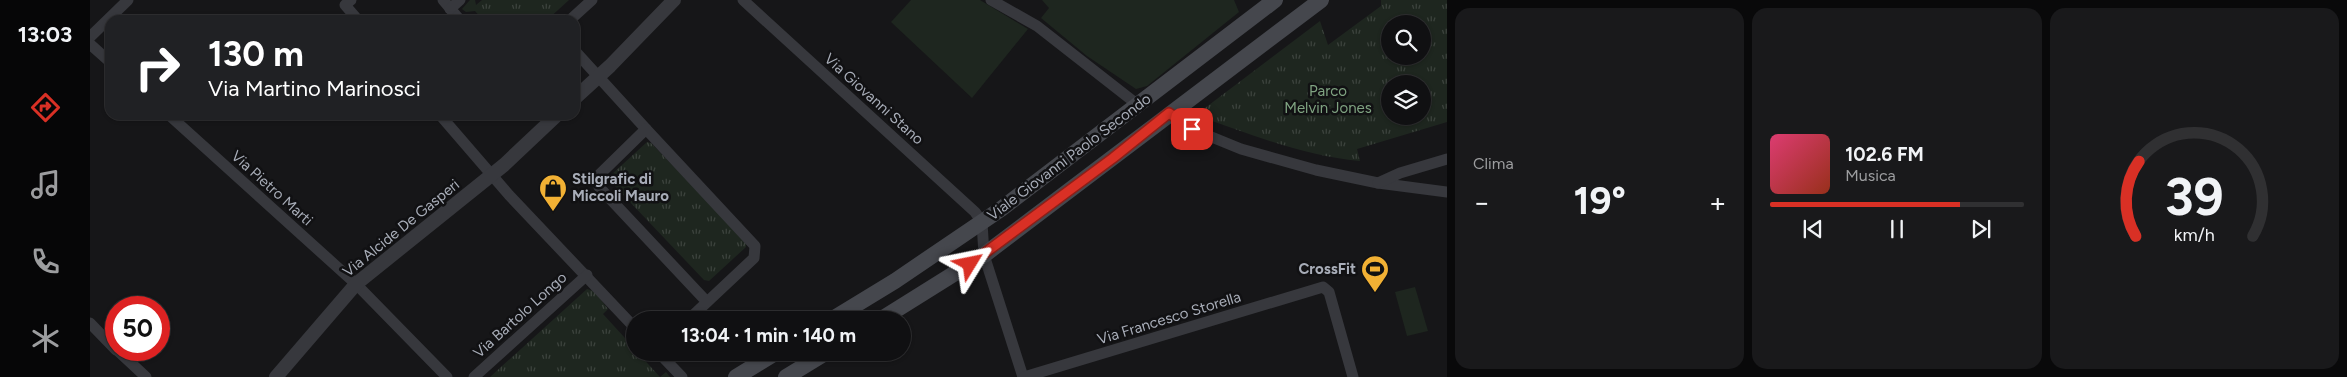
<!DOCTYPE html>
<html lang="it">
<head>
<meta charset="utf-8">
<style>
	body { margin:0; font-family:Figtree,sans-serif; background:#19191b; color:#f1f3f6; height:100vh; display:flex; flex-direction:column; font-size:19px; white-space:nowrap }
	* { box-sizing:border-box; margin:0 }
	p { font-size:16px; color:#9c9d9f }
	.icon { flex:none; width:28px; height:28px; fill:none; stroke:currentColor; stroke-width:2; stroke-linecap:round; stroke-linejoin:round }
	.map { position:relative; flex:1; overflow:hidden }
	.panel { display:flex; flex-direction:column; gap:8px; padding:8px; background:#09090a; width:900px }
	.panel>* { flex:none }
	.banner { position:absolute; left:15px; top:15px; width:475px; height:105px; border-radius:15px; box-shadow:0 1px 4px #0004,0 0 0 1px #303032; background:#202124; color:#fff; overflow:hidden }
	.buttons { position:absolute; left:1291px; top:15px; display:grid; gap:10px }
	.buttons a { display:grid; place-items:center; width:50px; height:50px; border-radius:50%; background:#101012; box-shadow:0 1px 4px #0004,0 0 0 1px #303032; font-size:25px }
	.speed { position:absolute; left:15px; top:296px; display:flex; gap:10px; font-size:25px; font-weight:700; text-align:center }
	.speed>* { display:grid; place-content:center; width:65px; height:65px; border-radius:50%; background:#101012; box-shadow:0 1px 4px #0004,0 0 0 1px #303032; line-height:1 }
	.speed .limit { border:8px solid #d22; background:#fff; color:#111 }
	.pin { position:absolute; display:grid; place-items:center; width:42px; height:42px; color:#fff; margin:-21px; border-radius:10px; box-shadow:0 2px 8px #0006 }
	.me { position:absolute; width:55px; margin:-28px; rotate:55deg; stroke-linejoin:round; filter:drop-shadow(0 0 4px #0008) }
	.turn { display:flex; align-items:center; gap:18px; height:105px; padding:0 20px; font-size:22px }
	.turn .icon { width:65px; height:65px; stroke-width:2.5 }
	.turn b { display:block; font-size:35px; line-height:42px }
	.big { font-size:38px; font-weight:700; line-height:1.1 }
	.panel .widget { flex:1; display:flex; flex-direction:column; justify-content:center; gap:8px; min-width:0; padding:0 18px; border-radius:15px; background:#19191b }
	.panel .dial { align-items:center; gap:0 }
	.dial svg { height:130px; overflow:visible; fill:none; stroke:#303032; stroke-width:7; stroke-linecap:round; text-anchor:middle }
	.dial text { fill:#f1f3f6; stroke:none }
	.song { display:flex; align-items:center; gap:15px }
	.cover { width:60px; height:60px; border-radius:8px; background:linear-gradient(135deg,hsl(340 70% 55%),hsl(10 70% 35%)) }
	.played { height:5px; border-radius:2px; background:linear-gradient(90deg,#d93025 75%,#303032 75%) }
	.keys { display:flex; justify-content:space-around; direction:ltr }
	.heat { display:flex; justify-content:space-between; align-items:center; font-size:28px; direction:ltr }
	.panel .tiles { flex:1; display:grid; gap:8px; grid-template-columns:repeat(3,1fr) }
	.trip { position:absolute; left:536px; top:311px; width:285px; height:50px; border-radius:25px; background:#101012; box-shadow:0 1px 4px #0004,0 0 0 1px #303032; font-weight:700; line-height:50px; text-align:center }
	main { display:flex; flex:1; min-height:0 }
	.dock { display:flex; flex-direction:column; width:90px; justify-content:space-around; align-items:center; background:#060607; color:#9c9d9f }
	.dock .icon { width:35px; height:35px }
	.dock .active { color:#d93025 }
	.dock b { font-size:22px; color:#f1f3f6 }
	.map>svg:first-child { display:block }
	.grass { fill:#1e261f }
	.park { fill:url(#park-tufts); fill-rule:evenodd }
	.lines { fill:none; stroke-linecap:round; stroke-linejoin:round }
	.minor { stroke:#37383d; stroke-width:11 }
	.tertiary { stroke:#37383d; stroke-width:14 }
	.secondary { stroke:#45474d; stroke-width:16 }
	.route-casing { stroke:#8d1f18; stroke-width:12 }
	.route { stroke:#d93025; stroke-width:9 }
	.labels { text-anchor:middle; stroke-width:5; stroke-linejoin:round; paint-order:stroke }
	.park-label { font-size:15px; fill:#7fa381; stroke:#111113 }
	.street-label { font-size:15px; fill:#a8adb8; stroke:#111113 }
	.poi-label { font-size:15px; font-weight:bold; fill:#a8adb8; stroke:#111113; text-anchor:start }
</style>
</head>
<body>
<main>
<nav class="dock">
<b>13:03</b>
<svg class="icon active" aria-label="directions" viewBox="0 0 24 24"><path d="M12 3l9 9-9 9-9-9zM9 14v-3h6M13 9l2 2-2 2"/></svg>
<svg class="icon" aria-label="music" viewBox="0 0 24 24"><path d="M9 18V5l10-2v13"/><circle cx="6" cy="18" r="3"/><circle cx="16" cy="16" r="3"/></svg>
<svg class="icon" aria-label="phone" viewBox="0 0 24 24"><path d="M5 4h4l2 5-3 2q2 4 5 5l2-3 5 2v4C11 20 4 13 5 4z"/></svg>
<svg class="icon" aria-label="climate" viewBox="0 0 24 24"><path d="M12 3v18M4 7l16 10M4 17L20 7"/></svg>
</nav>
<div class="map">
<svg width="1357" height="377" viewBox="0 0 1357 377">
	<defs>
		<pattern id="park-tufts" width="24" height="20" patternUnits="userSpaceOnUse" patternTransform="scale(1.25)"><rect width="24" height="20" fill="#1e261f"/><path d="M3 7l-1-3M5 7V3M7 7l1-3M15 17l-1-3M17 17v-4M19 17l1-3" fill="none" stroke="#3c433d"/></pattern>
	</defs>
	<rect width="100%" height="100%" fill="#161618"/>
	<g class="grass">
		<path d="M821,0H890L938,29L882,98L801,22Z"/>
		<path d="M952,0H1144L1149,12L1057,86L1046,89L997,56L951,18L959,8Z"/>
		<path d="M1325,287L1338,331L1317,336L1305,292Z"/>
	</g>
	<g class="park">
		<path d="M380,0H385L386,5L392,0H479L457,20H393L385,11L376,12L372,9Z"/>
		<path d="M1291,0H1357V122L1267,149L1270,161C1215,156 1162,135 1111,117V111L1230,21L1238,45L1291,6ZM1300,24H1332V56H1300ZM1300,84H1332V116H1300Z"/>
		<path d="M557,142L561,143L656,242V247L619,281L614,280L520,181L521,175Z"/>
		<path d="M497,289L504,291L518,309L513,314L545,349V352L548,353L570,377L576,372L580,377H400Z"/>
	</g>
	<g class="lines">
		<g class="minor">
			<path d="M261,0L255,5L268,20"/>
			<path d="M353,0L370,20"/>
			<path d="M653,0L885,212L892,222L894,255L933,377"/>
			<path d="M901,0L947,26L1048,105"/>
			<path d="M360,9L370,0"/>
			<path d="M480,20L502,0"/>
			<path d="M0,37L38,0"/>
			<path d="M0,44L20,62"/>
			<path d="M485,51L556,129"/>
			<path d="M1079,113L1102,129L1151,149L1226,170L1288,183L1357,192"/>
			<path d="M79,115L266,284L357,377"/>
			<path d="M350,115L419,195L545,328"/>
			<path d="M1288,183L1310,173L1357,159"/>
			<path d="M598,320L664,258L665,246L556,129L510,174L509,187L617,302"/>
			<path d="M0,323L26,350"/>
			<path d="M27,350L56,377"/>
			<path d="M568,352L592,377"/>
			<path d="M384,377L497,275"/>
			<path d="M934,377L1233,287L1239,292L1263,377"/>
		</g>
		<g class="tertiary">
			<path d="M485,98L520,66L584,0"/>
			<path d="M186,377L266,284L414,165L467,115"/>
		</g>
		<g class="secondary">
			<path d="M741,320L805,281L911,209L1185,0"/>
			<path d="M790,320L894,255L1231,0"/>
			<path d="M646,377L687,352"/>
			<path d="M696,377L737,352"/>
		</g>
	</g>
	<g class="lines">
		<g class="route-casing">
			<path id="route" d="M880,264L1023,158L1079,113L1102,129"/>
		</g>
		<use href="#route" class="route"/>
	</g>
	<defs>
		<g id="shop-pin" transform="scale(1.4375)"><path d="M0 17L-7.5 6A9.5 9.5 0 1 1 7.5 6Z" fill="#f2b134" stroke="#111113"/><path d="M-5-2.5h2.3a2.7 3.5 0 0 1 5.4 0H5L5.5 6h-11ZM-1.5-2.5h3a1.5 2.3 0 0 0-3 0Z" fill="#111"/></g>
		<g id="stadium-pin" transform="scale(1.4375)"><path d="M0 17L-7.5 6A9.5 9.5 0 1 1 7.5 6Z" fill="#f2b134" stroke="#111113"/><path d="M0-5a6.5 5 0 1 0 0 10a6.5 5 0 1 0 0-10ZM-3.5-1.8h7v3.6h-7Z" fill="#111"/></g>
	</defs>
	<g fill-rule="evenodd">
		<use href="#shop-pin" x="463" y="188"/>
		<use href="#stadium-pin" x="1285" y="269"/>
	</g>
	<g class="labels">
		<g class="park-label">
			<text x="1238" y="96">Parco<tspan x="1238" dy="17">Melvin Jones</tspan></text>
		</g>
		<g class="street-label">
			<text transform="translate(784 99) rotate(42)" y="5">Via Giovanni Stano</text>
			<text transform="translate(979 157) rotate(-37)" y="5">Viale Giovanni Paolo Secondo</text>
			<text transform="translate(182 188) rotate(42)" y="5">Via Pietro Marti</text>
			<text transform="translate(311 228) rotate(-39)" y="5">Via Alcide De Gasperi</text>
			<text transform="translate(430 315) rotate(-42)" y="5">Via Bartolo Longo</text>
			<text transform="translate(1079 318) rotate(-17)" y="5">Via Francesco Storella</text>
		</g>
		<g class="poi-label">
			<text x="482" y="184">Stilgrafic di<tspan x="482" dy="17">Miccoli Mauro</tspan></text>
			<text x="1266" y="274" text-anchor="end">CrossFit</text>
		</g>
	</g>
</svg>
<div class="buttons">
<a><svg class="icon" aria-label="search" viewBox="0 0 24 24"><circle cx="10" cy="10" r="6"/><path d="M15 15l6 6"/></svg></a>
<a><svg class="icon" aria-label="layers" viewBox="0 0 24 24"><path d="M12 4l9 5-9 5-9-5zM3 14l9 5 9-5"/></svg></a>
</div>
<div class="speed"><div class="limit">50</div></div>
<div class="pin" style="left:1102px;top:129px;background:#d93025"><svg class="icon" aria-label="arrive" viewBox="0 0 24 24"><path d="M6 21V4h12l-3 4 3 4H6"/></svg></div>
<svg class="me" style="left:880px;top:264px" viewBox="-20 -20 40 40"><path d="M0-17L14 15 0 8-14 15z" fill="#d93025" stroke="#fff" stroke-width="4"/></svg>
<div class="trip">13:04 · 1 min · 140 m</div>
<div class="banner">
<div class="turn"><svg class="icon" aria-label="right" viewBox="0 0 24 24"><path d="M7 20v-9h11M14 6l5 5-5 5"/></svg><div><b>130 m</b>Via Martino Marinosci</div></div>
</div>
</div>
<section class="panel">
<div class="tiles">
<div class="widget"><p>Clima</p>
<div class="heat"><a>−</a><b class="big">19°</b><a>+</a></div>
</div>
<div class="widget">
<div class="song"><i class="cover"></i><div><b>102.6 FM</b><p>Musica</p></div></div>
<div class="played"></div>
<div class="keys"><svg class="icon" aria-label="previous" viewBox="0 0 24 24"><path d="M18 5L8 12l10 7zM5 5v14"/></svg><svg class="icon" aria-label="pause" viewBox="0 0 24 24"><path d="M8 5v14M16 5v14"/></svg><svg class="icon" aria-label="next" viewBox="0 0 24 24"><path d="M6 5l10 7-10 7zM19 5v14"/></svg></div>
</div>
<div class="widget dial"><svg viewBox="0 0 100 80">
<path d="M14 69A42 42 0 1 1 86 69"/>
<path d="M14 69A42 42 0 0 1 16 23" stroke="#d93025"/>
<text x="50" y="56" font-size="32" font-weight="700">39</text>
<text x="50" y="72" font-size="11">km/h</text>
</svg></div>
</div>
</section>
</main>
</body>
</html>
